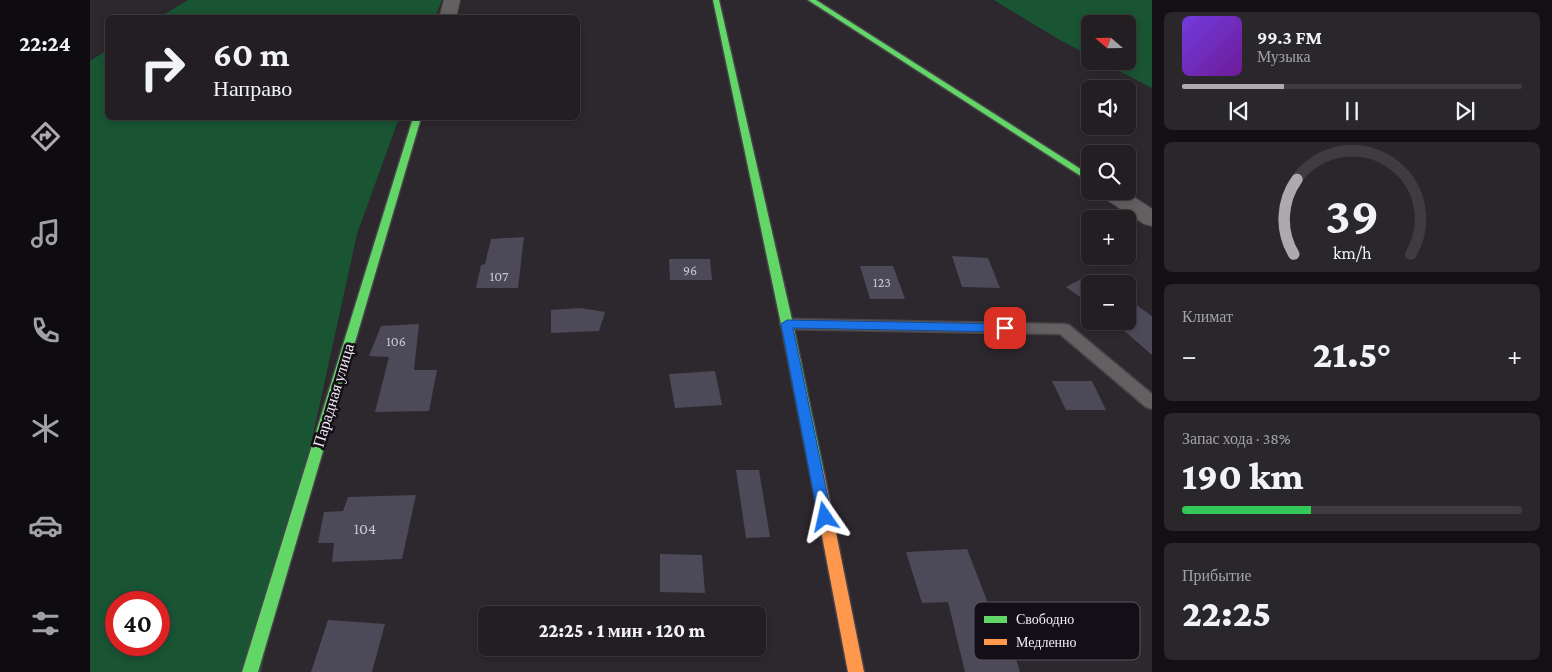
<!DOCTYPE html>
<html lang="ru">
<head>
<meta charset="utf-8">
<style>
	body { margin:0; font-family:"Crimson Pro",serif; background:#2a272a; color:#f1f3f6; height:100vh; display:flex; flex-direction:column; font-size:19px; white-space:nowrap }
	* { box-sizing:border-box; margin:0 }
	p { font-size:16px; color:#a2a2a5 }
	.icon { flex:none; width:28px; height:28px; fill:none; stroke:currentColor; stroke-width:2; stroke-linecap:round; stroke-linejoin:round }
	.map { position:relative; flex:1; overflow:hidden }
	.details { display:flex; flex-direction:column; gap:12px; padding:12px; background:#131013; width:400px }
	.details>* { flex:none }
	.top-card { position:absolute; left:15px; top:15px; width:475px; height:105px; border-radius:8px; box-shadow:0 2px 8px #0003,0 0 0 1px #3f3c40; background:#221e22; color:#f1f3f6; overflow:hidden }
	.needle { width:32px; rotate:290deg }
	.buttons { position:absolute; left:991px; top:15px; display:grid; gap:10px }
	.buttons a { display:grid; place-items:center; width:55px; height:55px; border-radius:8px; background:#221e22; box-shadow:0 2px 8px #0003,0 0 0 1px #3f3c40; font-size:25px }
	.speed { position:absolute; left:15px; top:591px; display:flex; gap:10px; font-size:25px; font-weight:700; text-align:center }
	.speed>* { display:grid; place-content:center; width:65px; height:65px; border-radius:50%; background:#221e22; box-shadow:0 2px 8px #0003,0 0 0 1px #3f3c40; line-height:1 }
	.speed .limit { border:8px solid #d22; background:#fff; color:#111 }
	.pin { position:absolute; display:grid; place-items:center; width:42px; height:42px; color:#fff; margin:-21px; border-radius:10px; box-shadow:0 2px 8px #0006 }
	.me { position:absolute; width:55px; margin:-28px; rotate:349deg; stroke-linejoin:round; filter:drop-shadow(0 0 4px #0008) }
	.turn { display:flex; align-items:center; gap:18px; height:105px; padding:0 25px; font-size:22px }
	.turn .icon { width:65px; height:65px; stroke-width:2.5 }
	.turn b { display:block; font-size:35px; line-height:42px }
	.big { font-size:38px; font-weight:800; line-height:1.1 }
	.details .card { flex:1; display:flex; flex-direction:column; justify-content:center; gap:8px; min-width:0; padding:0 18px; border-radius:8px; background:#2a272a }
	.details .dial { align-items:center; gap:0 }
	.dial svg { height:130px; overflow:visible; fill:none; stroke:#3f3c40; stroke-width:7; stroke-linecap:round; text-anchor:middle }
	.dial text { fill:#f1f3f6; stroke:none }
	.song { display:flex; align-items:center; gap:15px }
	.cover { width:60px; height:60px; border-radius:8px; background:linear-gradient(135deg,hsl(260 70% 55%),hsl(280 70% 35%)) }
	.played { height:5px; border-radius:2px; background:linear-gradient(90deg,#afa8b1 30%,#3f3c40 30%) }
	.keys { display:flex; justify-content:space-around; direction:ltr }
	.heat { display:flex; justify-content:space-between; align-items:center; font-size:28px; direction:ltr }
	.charge { height:8px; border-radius:4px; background:linear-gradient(90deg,#34c759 38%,#3f3c40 0) }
	.trip { position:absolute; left:388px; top:606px; width:288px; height:50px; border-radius:8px; background:#221e22; box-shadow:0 2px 8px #0003,0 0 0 1px #3f3c40; font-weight:800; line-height:50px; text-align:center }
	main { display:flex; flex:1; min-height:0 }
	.dock { display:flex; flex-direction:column; width:90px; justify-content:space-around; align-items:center; background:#0e0c0e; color:#a2a2a5 }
	.dock .icon { width:35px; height:35px }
	.dock .selected { color:#afa8b1 }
	.dock b { font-size:22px; color:#f1f3f6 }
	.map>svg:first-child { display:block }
	.forest { fill:#195433; fill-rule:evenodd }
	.building { fill:#4c4959 }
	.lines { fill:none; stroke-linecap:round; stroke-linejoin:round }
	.lane-casing { stroke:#484449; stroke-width:3 }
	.street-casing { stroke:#484449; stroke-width:2 }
	.fast-casing { stroke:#484449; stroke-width:3 }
	.slow-casing { stroke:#484449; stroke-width:3 }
	.lane { fill:#636061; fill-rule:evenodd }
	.street { fill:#636061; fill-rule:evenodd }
	.fast { fill:#63d668; fill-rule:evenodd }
	.slow { fill:#ff974d; fill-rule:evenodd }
	.route { fill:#1a73e8; stroke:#114b97 }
	.labels { text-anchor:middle; stroke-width:5; stroke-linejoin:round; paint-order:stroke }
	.number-label { font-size:14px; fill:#cbc4d0 }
	.street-label { font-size:16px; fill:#f5edf7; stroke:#140f16 }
	.near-number-label { font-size:16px; fill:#cbc4d0 }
	.key { fill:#140f16; stroke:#58525a; stroke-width:1 }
	.key-label { font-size:14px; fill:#f5edf7 }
</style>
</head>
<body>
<main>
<nav class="dock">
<b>22:24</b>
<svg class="icon selected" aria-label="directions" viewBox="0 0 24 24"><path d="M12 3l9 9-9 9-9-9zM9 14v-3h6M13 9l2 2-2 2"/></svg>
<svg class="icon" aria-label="music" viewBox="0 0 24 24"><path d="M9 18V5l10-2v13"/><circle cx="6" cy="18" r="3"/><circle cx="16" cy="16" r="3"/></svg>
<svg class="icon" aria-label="phone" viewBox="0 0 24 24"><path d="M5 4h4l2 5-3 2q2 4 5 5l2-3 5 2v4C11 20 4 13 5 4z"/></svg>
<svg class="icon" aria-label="climate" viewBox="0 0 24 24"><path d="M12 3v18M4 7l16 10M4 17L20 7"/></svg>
<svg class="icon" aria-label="car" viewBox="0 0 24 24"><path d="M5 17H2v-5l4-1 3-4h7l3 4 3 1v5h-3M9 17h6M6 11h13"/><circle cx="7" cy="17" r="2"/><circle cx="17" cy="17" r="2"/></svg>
<svg class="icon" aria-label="filters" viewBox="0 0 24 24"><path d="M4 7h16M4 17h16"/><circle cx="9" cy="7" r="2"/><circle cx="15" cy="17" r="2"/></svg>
</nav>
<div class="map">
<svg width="1062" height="672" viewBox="0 0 1062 672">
	<rect width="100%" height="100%" fill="#2d282e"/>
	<g class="forest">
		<path d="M98,0H352L345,17H70Z"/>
		<path d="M904,0H1062V88L1010,61H1038V24H1000V56L968,39Z"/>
		<path d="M17,50L18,118H309L267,234L171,672H0V61ZM26,602H69V645H26Z"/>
	</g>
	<g class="building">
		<path d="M434,237L428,288H386L391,265L395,264L401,239Z"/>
		<path d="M862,256L898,258L910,288L872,287Z"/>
		<path d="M579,259H620L622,280H580Z"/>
		<path d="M770,266H803L815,299H780Z"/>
		<path d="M1001,274L1015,284H1000V304L976,287Z"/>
		<path d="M1038,299L1062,316V355L1023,321H1038Z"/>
		<path d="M491,308L515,312L509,331L461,333V310Z"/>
		<path d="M329,324L324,370H347L339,411L285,412L299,357L279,356L291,326Z"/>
		<path d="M625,371L632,405L585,408L579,374Z"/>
		<path d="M962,381H1002L1016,410H976Z"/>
		<path d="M646,470H669L680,537L656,538Z"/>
		<path d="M326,495L312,559L242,562L244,543H228L234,512L253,511L258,497Z"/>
		<path d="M877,549L911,637L920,638L930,672H875L858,602L832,603L816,552Z"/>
		<path d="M570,554L612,555L615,593L570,592Z"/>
		<path d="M238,620L295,624L282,672H221Z"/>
	</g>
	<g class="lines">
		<g class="lane-casing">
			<path id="lane" d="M697,319L974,324L979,325L1062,394V409L1056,407L970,334L697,329L692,328L690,324L692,320Z"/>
		</g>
		<g class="street-casing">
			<g id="street">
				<path d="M354,0H370L366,18H349Z"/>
				<path d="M1008,191H1035L1062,209V226L1054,224L1011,196Z"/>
			</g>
		</g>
		<g class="fast-casing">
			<g id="fast">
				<path d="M623,0H629L703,324L734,473L732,477L727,478L722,477L720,473L691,324Z"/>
				<path d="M718,0H726L1000,175V182Z"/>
				<path d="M323,118H331L168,672H152Z"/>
			</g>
		</g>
		<g class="slow-casing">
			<path id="slow" d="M727,468L732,469L734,473L774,672H758L720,473L722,469Z"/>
		</g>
		<use href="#lane" class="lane"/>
		<use href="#street" class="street"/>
		<use href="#fast" class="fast"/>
		<use href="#slow" class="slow"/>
	</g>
	<path class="route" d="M697,320L915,324L920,328L915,332L703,328L742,517L740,522L735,523L730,522L728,517L691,324Z"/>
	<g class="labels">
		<g class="number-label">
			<text x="600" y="275">96</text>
			<text x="409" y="281">107</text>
			<text x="792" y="287">123</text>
			<text x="306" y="346">106</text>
		</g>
		<g class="street-label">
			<text transform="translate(243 395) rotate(-73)" y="6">Парадная улица</text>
		</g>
		<g class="near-number-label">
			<text x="275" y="534">104</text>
		</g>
	</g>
	<rect x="884" y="602" width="166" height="58" rx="8" class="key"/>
	<rect x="894" y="616" width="23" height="7" fill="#63d668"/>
	<rect x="894" y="639" width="23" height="6" fill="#ff974d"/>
	<g class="key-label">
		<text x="926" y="624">Свободно</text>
		<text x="926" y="647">Медленно</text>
	</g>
</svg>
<div class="buttons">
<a><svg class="needle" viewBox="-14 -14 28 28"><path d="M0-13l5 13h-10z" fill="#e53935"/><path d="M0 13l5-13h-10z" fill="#a2a2a5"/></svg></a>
<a><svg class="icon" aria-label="sound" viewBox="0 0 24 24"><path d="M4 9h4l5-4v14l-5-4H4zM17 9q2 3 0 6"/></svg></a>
<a><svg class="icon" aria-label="search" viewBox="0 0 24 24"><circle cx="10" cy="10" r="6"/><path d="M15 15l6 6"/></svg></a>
<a>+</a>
<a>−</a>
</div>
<div class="speed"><div class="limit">40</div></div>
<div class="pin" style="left:915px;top:328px;background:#d93025"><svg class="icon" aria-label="arrive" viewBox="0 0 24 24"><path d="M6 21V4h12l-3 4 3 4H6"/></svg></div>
<svg class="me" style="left:735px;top:517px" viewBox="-20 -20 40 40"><path d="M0-17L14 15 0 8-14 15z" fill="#1a73e8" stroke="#fff" stroke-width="4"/></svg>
<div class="trip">22:25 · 1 мин · 120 m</div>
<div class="top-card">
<div class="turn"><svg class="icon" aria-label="right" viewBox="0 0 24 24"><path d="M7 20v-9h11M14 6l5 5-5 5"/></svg><div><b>60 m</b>Направо</div></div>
</div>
</div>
<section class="details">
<div class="card">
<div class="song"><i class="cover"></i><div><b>99.3 FM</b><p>Музыка</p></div></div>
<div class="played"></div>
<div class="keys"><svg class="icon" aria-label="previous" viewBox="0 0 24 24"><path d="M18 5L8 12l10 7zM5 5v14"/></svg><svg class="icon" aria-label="pause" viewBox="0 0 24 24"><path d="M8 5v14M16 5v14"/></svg><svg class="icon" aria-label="next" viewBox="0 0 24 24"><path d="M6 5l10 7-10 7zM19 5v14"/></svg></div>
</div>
<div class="card dial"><svg viewBox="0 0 100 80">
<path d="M14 69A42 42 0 1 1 86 69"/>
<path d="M14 69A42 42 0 0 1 16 23" stroke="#afa8b1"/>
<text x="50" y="56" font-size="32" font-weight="700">39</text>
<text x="50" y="72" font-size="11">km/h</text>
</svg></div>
<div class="card"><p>Климат</p>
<div class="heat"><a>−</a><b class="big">21.5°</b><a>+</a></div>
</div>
<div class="card"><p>Запас хода · 38%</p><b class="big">190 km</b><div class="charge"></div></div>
<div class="card"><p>Прибытие</p><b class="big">22:25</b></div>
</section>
</main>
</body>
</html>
